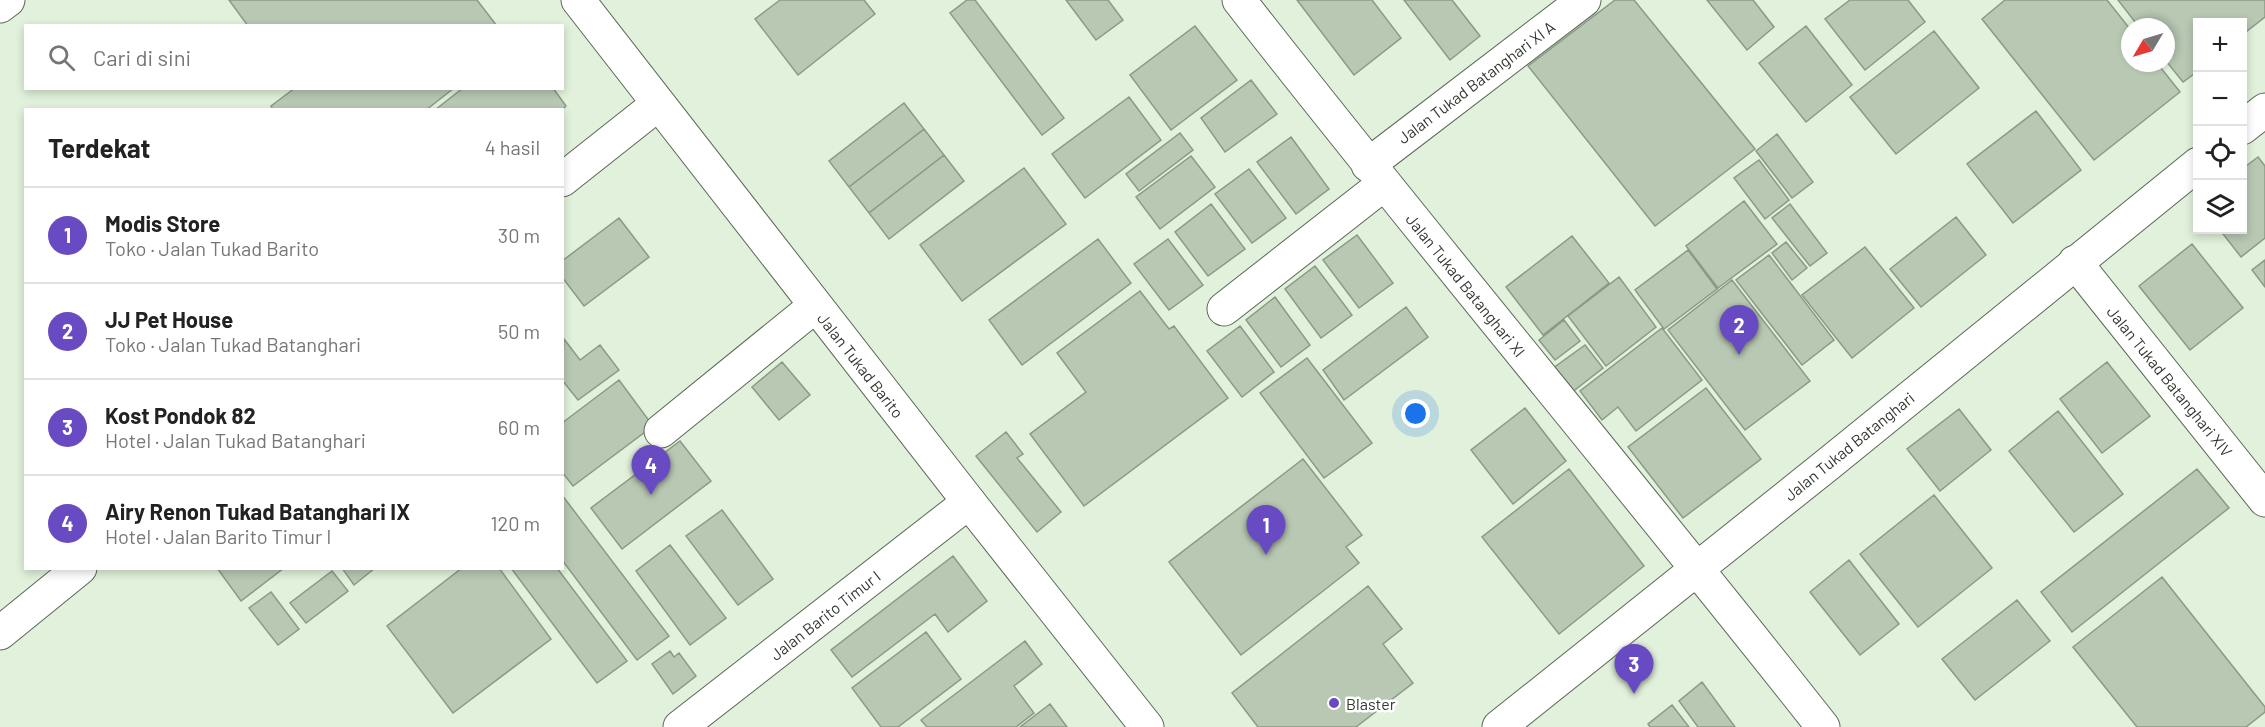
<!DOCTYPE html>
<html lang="id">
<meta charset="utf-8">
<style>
:root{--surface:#fff;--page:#f2f2f2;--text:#222;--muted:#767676;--line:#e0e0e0;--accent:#684ac3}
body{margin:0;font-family:Barlow,sans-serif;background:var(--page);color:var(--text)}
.controls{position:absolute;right:18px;top:18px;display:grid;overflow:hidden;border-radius:0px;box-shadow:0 3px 9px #0003}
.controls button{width:54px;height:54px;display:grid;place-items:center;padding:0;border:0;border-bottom:2px solid var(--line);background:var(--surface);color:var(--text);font:30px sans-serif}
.compass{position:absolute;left:2121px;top:18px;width:54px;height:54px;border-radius:50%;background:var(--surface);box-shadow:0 3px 9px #0003;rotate:232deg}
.you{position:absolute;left:1416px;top:414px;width:21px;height:21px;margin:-15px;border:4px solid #fff;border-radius:50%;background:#1a73e8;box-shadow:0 0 0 9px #1a73e833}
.badge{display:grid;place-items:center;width:39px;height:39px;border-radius:50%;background:var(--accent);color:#fff;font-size:20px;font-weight:700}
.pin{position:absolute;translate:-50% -50px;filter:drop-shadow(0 2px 3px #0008)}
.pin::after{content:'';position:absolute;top:32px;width:21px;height:18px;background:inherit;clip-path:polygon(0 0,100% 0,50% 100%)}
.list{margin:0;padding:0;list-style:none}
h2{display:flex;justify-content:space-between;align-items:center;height:78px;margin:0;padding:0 24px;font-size:26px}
h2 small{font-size:20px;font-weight:400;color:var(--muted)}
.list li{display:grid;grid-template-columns:39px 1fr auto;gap:18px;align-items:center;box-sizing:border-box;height:96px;padding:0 24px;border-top:2px solid var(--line)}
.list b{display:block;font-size:22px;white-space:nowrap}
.list p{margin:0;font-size:20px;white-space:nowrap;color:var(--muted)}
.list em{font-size:20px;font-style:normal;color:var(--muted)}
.icon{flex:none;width:33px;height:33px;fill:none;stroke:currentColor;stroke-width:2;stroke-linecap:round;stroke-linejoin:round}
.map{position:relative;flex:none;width:2265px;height:727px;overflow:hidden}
.search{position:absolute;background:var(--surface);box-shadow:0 3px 9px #0003;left:24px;top:24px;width:540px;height:66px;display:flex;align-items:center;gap:15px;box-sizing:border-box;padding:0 21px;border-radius:0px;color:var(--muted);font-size:22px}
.panel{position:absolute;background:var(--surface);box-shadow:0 3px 9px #0003;left:24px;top:108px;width:540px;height:462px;border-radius:0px}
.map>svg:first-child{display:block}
.building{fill:#b8c8b3;stroke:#8b9a86;stroke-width:1.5}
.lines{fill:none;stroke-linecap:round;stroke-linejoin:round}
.street-casing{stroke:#5a6855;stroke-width:35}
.secondary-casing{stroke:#5a6855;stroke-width:35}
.street{stroke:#fff;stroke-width:33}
.secondary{stroke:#fff;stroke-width:33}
.poi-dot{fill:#684ac3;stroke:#fff;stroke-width:2}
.labels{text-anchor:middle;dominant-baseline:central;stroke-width:5;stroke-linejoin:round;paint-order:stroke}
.street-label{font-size:16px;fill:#323830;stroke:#fff}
.poi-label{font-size:16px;fill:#323830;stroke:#fff;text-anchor:start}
</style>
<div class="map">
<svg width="2265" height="727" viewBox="0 0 2265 727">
<rect width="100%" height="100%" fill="#e1f1db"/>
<path class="building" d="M 229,0 L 477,0 L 497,26 L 248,26 Z
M 780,0 L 864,0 L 875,14 L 798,75 L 755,19 Z
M 967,0 L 975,0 L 1064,118 L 1042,135 L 950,13 Z
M 1066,0 L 1108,0 L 1123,20 L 1096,40 Z
M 1297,0 L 1372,0 L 1401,38 L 1354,75 Z
M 1404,0 L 1452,0 L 1480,36 L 1450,60 Z
M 1615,0 L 1634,0 L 1755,149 L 1655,226 L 1528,66 Z
M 1707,0 L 1753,0 L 1774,27 L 1747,50 Z
M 1850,0 L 1908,0 L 1925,22 L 1865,70 L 1825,19 Z
M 2005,0 L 2107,0 L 2130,29 L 2130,63 L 2157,63 L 2180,92 L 2094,160 L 1982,19 Z
M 2118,0 L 2265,0 L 2265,17 L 2242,35 L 2242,22 L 2198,22 L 2198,71 L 2183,82 L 2166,61 L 2166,27 L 2139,27 Z
M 1195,26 L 1237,80 L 1171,130 L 1130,75 Z
M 1806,26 L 1852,85 L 1806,122 L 1759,63 Z
M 1934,31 L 1979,88 L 1896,154 L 1850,97 Z
M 1251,80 L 1277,114 L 1225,152 L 1201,118 Z
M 295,88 L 454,88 L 426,110 L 273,110 L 271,106 Z
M 463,88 L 553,88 L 566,106 L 562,110 L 435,110 Z
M 1129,97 L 1161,140 L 1085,198 L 1052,154 Z
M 904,103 L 924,129 L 849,187 L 829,161 Z
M 2036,111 L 2081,170 L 2013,223 L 1967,164 Z
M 924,129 L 944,155 L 869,213 L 849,187 Z
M 1180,133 L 1193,150 L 1139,191 L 1126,174 Z
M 1777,134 L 1813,182 L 1792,198 L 1756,151 Z
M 1291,137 L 1329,189 L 1296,214 L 1257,162 Z
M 944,155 L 964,181 L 889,239 L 869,213 Z
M 1191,156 L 1215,187 L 1160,229 L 1136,197 Z
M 2258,157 L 2265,166 L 2265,238 L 2241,257 L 2220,230 L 2242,230 L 2242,169 Z
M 1759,160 L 1789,200 L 1765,219 L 1734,178 Z
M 1024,168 L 1066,224 L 962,301 L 920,245 Z
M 1249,169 L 1286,218 L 1252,243 L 1215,194 Z
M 1744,201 L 1777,244 L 1718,288 L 1686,246 Z
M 1211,204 L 1245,249 L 1208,276 L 1175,232 Z
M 1790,204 L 1827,253 L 1810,266 L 1772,218 Z
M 1956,217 L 1986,255 L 1921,307 L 1890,269 Z
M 619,218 L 649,257 L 584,306 L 562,277 L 562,261 Z
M 1357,235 L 1393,283 L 1359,308 L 1323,260 Z
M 1572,236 L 1609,283 L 1543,335 L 1506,287 Z
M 1098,239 L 1131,283 L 1022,365 L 989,320 Z
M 1168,239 L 1203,285 L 1169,310 L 1134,264 Z
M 1786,242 L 1807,268 L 1792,280 L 1772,253 Z
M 2192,244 L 2243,308 L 2190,350 L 2139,286 Z
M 1865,247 L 1914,308 L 1852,358 L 1802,295 Z
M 1688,250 L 1717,289 L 1664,329 L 1635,290 Z
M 1769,255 L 1834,340 L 1802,365 L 1736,280 Z
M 2265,260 L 2265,287 L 2252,270 Z
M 1315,266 L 1352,315 L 1321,338 L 1285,289 Z
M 1619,277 L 1656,327 L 1606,366 L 1568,316 Z
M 1732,280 L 1810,381 L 1745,430 L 1668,330 Z
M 1140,291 L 1169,329 L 1174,326 L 1228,398 L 1084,506 L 1030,434 L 1086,392 L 1057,353 Z
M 1275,297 L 1310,345 L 1281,367 L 1246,320 Z
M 1406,307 L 1428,337 L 1344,400 L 1323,370 Z
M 1564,320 L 1580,341 L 1555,360 L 1539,340 Z
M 1240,326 L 1274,372 L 1242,397 L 1207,351 Z
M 1662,328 L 1702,380 L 1636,431 L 1618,407 L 1602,420 L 1580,391 Z
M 564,339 L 580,360 L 600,345 L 619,370 L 578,400 L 562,380 Z
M 1585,345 L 1603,368 L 1571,393 L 1552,369 Z
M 1307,358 L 1372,443 L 1324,478 L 1260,393 Z
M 782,362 L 810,395 L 779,420 L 752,387 Z
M 2107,362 L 2150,416 L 2102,453 L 2060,399 Z
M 619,380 L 653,426 L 573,486 L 562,472 L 562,423 Z
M 1706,388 L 1761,459 L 1683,518 L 1628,447 Z
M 1525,408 L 1566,461 L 1513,504 L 1471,450 Z
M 1959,409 L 1991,450 L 1940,491 L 1907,449 Z
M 2058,411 L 2123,494 L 2074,532 L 2009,451 Z
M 1006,432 L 1023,454 L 1017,458 L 1061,512 L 1037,532 L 976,456 Z
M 680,441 L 711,481 L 622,549 L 591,508 Z
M 1303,459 L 1362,535 L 1346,547 L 1359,563 L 1241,655 L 1169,562 Z
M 1569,469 L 1644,566 L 1559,634 L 1482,537 Z
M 2197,469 L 2229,508 L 2072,632 L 2041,592 Z
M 562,495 L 669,636 L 637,660 L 562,560 Z
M 1934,495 L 1992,568 L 1918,627 L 1860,554 Z
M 722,510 L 773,579 L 738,605 L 686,536 Z
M 670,545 L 726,618 L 690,645 L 636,571 Z
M 953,556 L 987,601 L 948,632 L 935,614 L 852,677 L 831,650 Z
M 1849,560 L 1899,624 L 1860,655 L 1810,592 Z
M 217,568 L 284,568 L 241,601 Z
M 342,568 L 375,568 L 354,585 Z
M 462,568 L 499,568 L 551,639 L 453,713 L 387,626 Z
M 511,568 L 557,568 L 627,661 L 597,683 Z
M 332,571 L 348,591 L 306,623 L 290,603 Z
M 2162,577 L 2265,707 L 2265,712 L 2246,727 L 2137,727 L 2073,647 Z
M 1368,586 L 1402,629 L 1383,644 L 1413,683 L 1356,727 L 1258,727 L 1232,693 Z
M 271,592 L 299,629 L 278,645 L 249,608 Z
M 2017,600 L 2050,641 L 1975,700 L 1942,659 Z
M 926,632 L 961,679 L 898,727 L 881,727 L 852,688 Z
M 1025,641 L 1042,664 L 1014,686 L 1034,713 L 1016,727 L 927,727 L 921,720 Z
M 670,651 L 674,657 L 679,653 L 696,676 L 673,694 L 652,664 Z
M 1702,682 L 1735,727 L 1698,727 L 1679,701 Z
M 1050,704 L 1067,727 L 1020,727 Z
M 1672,705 L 1689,727 L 1650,727 L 1648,724 Z"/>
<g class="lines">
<g class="street-casing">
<path id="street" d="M 1239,0 C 1430,245 1631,483 1823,727
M 0,6 L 8,0
M 2242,128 L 2265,110
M 1368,165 L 1584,0
M 562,180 L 658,104
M 2075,262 L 2265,500
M 1224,309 L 1384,184
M 661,431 L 815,306
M 0,633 L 80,568
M 680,727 L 969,502
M 1499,727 L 1827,465 L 2198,164"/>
</g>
<g class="secondary-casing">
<path id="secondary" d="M 578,0 L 969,502 L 1147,727"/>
</g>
<use href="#street" class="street"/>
<use href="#secondary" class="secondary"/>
</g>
<circle class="poi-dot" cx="1334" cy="703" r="6"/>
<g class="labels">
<g class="street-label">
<text transform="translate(1476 82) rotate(-37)">Jalan Tukad Batanghari XI A</text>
<text transform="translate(1466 285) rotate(51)">Jalan Tukad Batanghari XI</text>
<text transform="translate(861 365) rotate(52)">Jalan Tukad Barito</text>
<text transform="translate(2170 381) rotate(51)">Jalan Tukad Batanghari XIV</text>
<text transform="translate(1849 446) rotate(-39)">Jalan Tukad Batanghari</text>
<text transform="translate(825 615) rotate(-38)">Jalan Barito Timur I</text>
</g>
<g class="poi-label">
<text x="1346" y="703">Blaster</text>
</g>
</g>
</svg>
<div class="controls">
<button>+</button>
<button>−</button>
<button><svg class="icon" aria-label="locate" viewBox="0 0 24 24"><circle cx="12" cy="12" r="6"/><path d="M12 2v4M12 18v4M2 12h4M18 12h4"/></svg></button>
<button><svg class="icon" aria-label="layers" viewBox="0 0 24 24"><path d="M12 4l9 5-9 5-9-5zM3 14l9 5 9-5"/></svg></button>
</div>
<svg class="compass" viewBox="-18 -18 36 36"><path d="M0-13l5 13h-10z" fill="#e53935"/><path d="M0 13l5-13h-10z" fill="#767676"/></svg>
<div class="you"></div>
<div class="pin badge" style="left:1266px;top:555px">1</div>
<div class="pin badge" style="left:1739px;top:355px">2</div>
<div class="pin badge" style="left:1634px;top:694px">3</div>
<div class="pin badge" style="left:651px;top:495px">4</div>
<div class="search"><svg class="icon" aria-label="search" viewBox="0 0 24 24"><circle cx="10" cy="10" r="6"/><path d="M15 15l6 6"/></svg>Cari di sini</div>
<section class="panel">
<h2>Terdekat<small>4 hasil</small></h2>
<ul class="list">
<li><span class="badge">1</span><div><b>Modis Store</b><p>Toko · Jalan Tukad Barito</p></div><em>30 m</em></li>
<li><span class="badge">2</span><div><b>JJ Pet House</b><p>Toko · Jalan Tukad Batanghari</p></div><em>50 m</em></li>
<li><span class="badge">3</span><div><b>Kost Pondok 82</b><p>Hotel · Jalan Tukad Batanghari</p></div><em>60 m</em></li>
<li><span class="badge">4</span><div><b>Airy Renon Tukad Batanghari IX</b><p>Hotel · Jalan Barito Timur I</p></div><em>120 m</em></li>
</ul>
</section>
</div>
